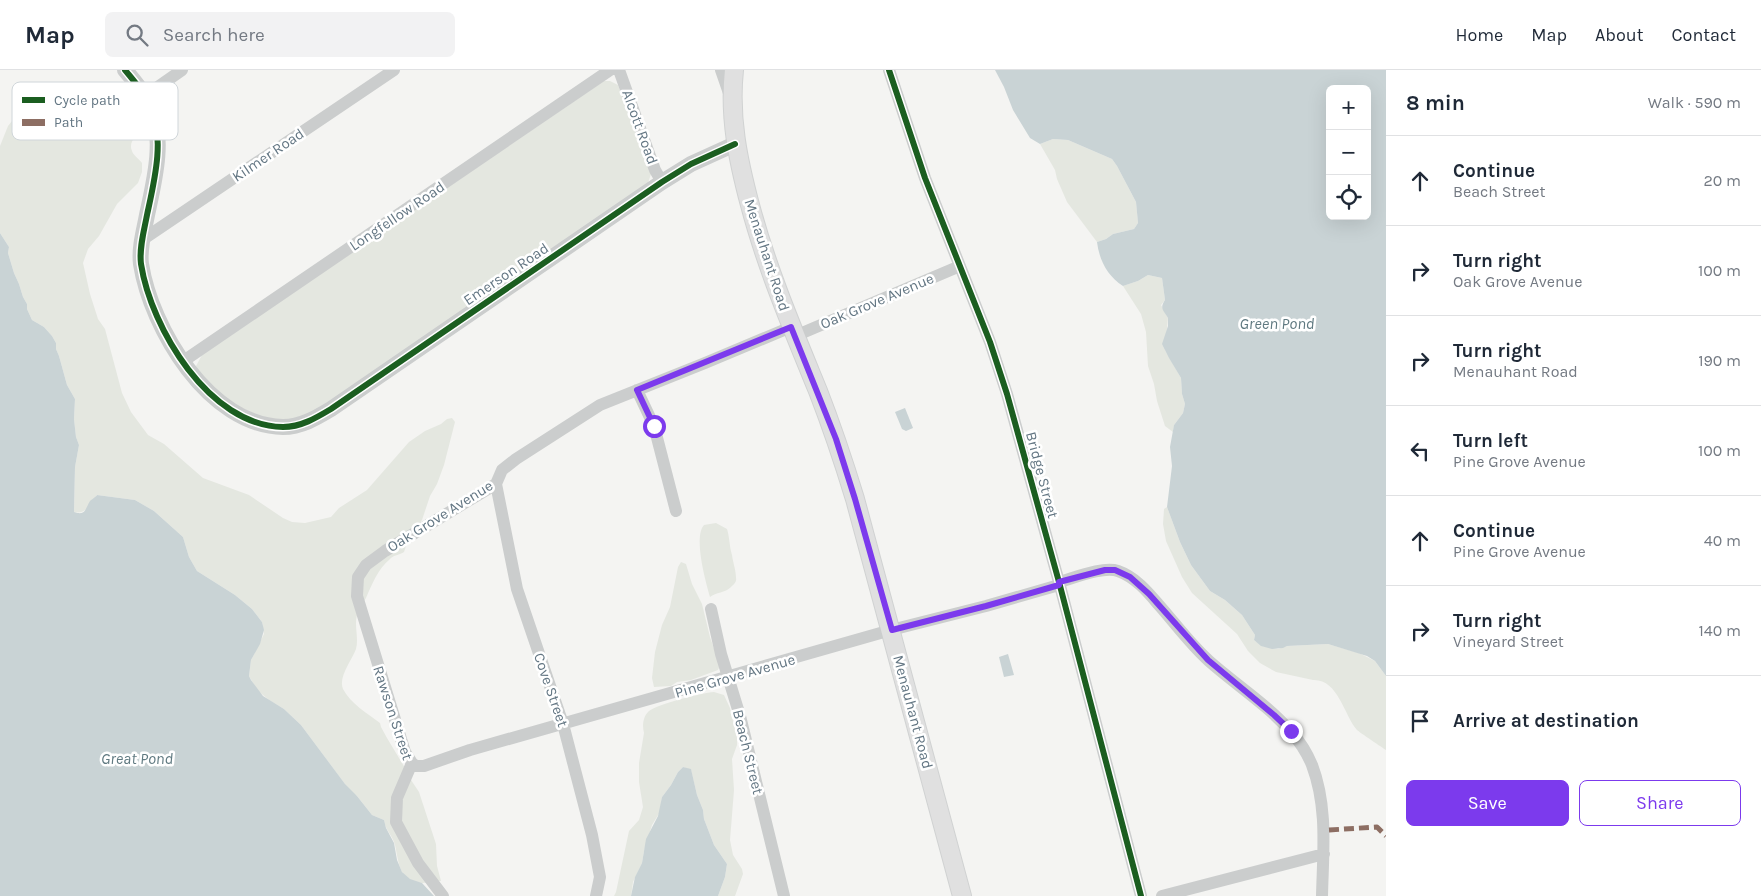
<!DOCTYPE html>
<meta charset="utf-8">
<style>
:root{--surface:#fff;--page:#f2f2f3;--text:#1f2937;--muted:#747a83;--line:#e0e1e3;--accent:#7c3aed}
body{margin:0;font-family:Karla,sans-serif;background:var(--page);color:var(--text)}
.controls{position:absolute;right:15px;top:15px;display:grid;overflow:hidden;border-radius:8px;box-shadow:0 5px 20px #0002}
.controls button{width:45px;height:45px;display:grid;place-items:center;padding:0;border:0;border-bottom:1px solid var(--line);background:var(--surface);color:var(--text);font:25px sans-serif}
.stop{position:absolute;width:15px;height:15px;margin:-11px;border:4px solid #7c3aed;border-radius:50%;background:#fff}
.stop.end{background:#7c3aed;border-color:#fff;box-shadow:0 1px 5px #0008}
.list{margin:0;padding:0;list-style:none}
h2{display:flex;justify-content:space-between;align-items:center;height:65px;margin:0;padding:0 20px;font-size:21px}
h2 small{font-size:16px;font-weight:400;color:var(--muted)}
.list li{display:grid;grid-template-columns:32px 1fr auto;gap:15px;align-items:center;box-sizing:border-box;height:90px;padding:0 20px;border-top:1px solid var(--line)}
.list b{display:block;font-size:19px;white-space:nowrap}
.list p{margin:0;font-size:16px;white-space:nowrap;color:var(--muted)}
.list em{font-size:16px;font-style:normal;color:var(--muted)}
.actions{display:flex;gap:10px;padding:15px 20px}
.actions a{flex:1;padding:11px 0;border:1px solid var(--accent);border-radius:8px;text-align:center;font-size:18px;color:var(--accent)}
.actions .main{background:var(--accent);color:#fff}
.icon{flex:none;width:28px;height:28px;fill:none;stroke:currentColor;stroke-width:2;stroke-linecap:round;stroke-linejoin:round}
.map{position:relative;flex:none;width:1386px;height:826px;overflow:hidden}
header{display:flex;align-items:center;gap:30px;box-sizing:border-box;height:70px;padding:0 25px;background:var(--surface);border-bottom:1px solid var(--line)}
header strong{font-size:24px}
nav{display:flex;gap:28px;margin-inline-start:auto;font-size:18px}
.search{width:350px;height:45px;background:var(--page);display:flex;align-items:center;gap:12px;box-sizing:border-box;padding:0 18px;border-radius:8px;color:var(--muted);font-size:19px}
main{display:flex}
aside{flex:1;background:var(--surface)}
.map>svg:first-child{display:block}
.green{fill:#e4e7e0}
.water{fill:#c9d3d5;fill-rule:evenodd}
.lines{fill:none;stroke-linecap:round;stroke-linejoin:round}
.secondary-casing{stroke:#d0d2d2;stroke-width:20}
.minor{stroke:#cbcdcd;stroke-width:12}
.tertiary{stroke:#cbcdcd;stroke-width:16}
.secondary{stroke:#e0e0e0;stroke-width:18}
.quiet{stroke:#8d6e63;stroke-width:5;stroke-dasharray:10 5;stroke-linecap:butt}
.cycleway-casing{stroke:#fff;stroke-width:9}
.cycleway{stroke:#1b5e20;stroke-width:6}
.route{stroke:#7c3aed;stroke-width:6}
.labels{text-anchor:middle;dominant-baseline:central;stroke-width:5;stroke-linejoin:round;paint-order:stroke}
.street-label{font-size:15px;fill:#637683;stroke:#fff}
.water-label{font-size:16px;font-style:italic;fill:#5f7980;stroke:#fff}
.key{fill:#fff;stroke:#d0d6da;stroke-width:1}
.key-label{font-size:14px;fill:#637683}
</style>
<header>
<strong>Map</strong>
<div class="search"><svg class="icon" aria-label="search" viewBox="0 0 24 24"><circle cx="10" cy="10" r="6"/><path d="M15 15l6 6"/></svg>Search here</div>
<nav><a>Home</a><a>Map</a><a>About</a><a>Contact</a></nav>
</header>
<main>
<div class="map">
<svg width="1386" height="826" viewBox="0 0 1386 826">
<rect width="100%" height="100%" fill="#f4f4f2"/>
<path class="green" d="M 604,11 L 610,11 L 618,15 L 651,104 L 648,113 L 328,335 L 302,348 L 275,352 L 230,333 L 197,300 L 196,296 L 202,285 Z
M 122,28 L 127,29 C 131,37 141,50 139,59 C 137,66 128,72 132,81 C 133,85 139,89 142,93 L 142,102 L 138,113 L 117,134 L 99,166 L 88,179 L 83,193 L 90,224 L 98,249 L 105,259 L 122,323 L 131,342 L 148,365 L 164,374 L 203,408 L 249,425 L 283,448 L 292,452 L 305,453 L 331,447 L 339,438 L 367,420 L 409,372 L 425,361 L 441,354 L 447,349 L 452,348 L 455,352 L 444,395 L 437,414 L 430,426 L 422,450 L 407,473 L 404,482 C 400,485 393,485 390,489 C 378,499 372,514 366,528 C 363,533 358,539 357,545 C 354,556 359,568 356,579 C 352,590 338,607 343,619 C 350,633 368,644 380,653 L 381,657 L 387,668 L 408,703 L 411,710 L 419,722 L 436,774 L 437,796 L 441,811 C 435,811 428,813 422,813 C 398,811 399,792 395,775 C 393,766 385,760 384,750 L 372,745 L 357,726 L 350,721 L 301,655 L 284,639 L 269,630 L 257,620 L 249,606 L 251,590 L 264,564 L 262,552 L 252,539 L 235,525 L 197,501 L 189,487 L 183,467 L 154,441 L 135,430 L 97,425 C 91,434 86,445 74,442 L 75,397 L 79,375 L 76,367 L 74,349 L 75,329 L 67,315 L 59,286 L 56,279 L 56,273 L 52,266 L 44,257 L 32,250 L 27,239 L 27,234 L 23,227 L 19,214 L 14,203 L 8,183 L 9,177 L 0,163 L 0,76 L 8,56 L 16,46 L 41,33 L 55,32 L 68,48 L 82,53 L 110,32 Z
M 1053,69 L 1068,70 L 1112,89 L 1117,96 L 1136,132 L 1138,153 L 1134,159 L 1113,164 L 1106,169 L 1097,172 L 1067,132 L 1057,109 L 1055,100 L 1040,74 Z
M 1148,205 L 1162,208 L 1165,230 L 1161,235 L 1168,248 L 1165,280 L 1181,308 L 1182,324 L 1185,334 L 1183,343 L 1174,355 L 1173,362 L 1165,356 L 1157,331 L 1154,314 L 1148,296 L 1146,262 L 1141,244 L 1123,216 L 1138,211 Z
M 1167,437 L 1180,472 L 1191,495 L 1210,521 L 1225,530 L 1242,545 L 1255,565 L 1254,570 L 1262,576 L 1278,579 L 1287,576 L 1328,574 L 1359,583 L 1375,591 L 1386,606 L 1386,680 C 1383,678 1359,662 1357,660 C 1344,645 1338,609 1313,610 L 1276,602 L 1260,593 L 1248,581 L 1237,564 L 1192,523 L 1182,507 L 1166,471 L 1163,454 L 1164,439 Z
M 716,453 L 727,459 C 730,469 729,475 732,485 C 733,493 736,500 736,508 C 737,512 733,515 731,517 C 725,523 716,522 710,527 C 706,513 693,467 704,455 Z
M 681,492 L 686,494 L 692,514 L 702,534 L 710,567 L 720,596 L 718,600 L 691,610 L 677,612 L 671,616 L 654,617 L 652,608 L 655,582 L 662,555 L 670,537 L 678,497 Z
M 714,622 L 724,625 L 730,638 L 737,668 L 737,675 L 732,689 L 734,720 L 730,770 L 733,785 L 742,799 L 743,804 L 735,826 L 718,826 L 725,807 L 727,794 L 714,775 L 704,749 L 703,740 L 697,725 L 691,700 L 683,697 L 678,702 L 671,715 L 662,727 L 660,742 L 652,755 L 644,781 L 642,793 L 633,812 L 631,826 L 614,826 L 616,822 L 629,761 L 639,750 L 643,737 L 639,712 L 639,693 L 644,663 C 642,656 643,646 649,641 C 658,634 701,623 714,622 Z"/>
<path class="water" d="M 995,0 L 1386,0 L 1386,606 L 1375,591 L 1367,586 L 1328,574 L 1287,576 L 1283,578 L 1272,579 L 1261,576 L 1254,570 L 1255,565 L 1242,545 L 1225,530 L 1210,521 L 1191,495 L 1180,472 L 1167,437 L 1172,396 L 1170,377 L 1174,355 L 1183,343 L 1185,334 L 1182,324 L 1181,308 L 1169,288 L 1162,274 L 1168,256 L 1168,248 C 1164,240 1159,239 1165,230 L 1162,208 L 1148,205 L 1138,211 L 1123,216 C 1107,206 1099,189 1097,172 L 1106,169 L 1113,164 L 1134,159 L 1138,153 L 1136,132 L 1117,96 L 1112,89 L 1068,70 L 1053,69 L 1040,74 L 1030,68 L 1013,40 L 1004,17 ZM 1330,19 L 1367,19 L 1367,146 L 1330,146 Z
M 0,163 L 9,177 L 8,183 L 14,203 L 19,214 L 23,227 L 27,234 L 27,239 L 32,250 L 44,257 L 52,266 L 56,273 L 56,279 L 59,286 L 67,315 L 75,329 L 74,349 L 76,367 L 79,375 L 75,397 L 74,442 C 86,446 85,439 90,431 C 91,430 97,426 97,425 L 135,430 L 154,441 L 183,467 L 189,487 L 197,501 L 235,525 L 252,539 L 262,552 L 264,560 L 260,574 L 251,590 L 249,606 L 251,610 L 263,626 L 284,639 L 301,655 L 345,714 L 357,726 L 372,745 L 384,750 L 386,758 L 394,773 L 397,790 L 402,802 L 410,809 L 422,813 L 434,826 L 0,826 Z
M 905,338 L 913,358 L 906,361 L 902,359 L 895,342 Z
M 1008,584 L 1014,605 L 1004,607 L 999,587 Z
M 683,697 L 691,699 L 697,725 L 703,740 L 704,749 L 714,775 L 727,794 L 725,807 L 718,826 L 631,826 L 635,807 L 642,793 L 646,769 L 658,746 L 662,727 L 671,715 L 678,702 Z"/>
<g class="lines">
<g class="secondary-casing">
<path id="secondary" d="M 734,0 C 729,47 738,90 750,135 C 767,199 793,260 818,321 C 832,357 844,393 855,429 L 962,826"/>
</g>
<path class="minor" d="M 619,0 L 655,100 L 662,112
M 721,0 L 730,26
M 889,0 L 925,108 L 990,272 L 1007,324 L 1059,512 L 1141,826
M 145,26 L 182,0
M 142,170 L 394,0
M 795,266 L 960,196
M 182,292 L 610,0
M 637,320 L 654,356 L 676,441
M 496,414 L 517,519 L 563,654 L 592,765 L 600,807 L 596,826
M 1059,512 C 1074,508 1103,496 1118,501 C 1135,507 1147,521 1158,534 C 1175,553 1190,574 1209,591 C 1236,615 1268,635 1292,663 C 1300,672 1307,683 1312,695 C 1328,737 1323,782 1322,826
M 711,539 L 721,584 L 740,646 L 784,826
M 412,693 L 416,696 L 424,696 L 470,680 L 891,560 L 986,536 L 1059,515
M 443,826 L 418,793 L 396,752 L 397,728 L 412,693 L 405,682 L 357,526 L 358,507 L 366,495 L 385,481 L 496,414 L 502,400 L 516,389 L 600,335 L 705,293 L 791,257
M 1162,826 L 1324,784"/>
<path class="tertiary" d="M 125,0 C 134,11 145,23 151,37 C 165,70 154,112 147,145 C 144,161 139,178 141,194 C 151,258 209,356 283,357 C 301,357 316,348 331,339 L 662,112 L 691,94 L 735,74"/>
<use href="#secondary" class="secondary"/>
<path class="quiet" d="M 1329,760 L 1377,757 L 1386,766"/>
<g class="cycleway-casing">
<path id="cycleway" d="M 125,0 C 134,11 145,23 151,37 C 165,70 154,112 147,145 C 144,161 139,178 141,194 C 151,258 209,356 283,357 C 301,357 316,348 331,339 L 662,112 L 691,94 L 735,74
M 889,0 L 925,108 L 990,272 L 1007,324 L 1059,512 L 1141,826"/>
</g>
<use href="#cycleway" class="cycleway"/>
</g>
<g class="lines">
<path class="route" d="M 654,356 L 637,320 L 791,257 L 836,369 L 855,429 L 892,560 L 986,536 L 1059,515 L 1059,512 L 1105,500 L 1115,500 L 1130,507 L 1149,524 L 1208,590 L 1274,645 L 1291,661"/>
</g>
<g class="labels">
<g class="street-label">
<text transform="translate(640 57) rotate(70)">Alcott Road</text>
<text transform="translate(268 85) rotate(-34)">Kilmer Road</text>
<text transform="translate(397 146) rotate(-34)">Longfellow Road</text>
<text transform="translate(767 185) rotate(72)">Menauhant Road</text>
<text transform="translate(506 204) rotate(-34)">Emerson Road</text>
<text transform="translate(877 231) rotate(-23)">Oak Grove Avenue</text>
<text transform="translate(1042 405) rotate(75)">Bridge Street</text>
<text transform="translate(440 446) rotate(-32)">Oak Grove Avenue</text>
<text transform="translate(735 606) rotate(-16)">Pine Grove Avenue</text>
<text transform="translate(551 620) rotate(71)">Cove Street</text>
<text transform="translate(913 642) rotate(75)">Menauhant Road</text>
<text transform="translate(393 643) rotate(72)">Rawson Street</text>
<text transform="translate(748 682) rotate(76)">Beach Street</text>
</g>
<g class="water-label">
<text x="1277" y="253">Green Pond</text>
<text x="137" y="688">Great Pond</text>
</g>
</g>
<rect x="12" y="12" width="166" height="58" rx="8" class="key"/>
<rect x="22" y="27" width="23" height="6" fill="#1b5e20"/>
<rect x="22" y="49" width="23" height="7" fill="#8d6e63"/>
<g class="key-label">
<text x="54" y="35">Cycle path</text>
<text x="54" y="57">Path</text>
</g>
</svg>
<div class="controls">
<button>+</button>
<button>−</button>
<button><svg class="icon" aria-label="locate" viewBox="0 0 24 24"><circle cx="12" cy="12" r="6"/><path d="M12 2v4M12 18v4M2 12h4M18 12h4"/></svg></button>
</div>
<div class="stop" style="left:654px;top:356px"></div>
<div class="stop end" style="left:1291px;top:661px"></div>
</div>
<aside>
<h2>8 min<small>Walk · 590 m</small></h2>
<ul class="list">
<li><svg class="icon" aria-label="ahead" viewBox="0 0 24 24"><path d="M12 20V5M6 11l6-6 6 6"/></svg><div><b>Continue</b><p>Beach Street</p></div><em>20 m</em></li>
<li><svg class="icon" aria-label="right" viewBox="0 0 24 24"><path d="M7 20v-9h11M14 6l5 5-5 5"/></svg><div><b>Turn right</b><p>Oak Grove Avenue</p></div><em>100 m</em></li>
<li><svg class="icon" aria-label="right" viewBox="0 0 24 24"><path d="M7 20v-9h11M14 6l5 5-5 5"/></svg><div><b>Turn right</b><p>Menauhant Road</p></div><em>190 m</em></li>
<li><svg class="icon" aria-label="left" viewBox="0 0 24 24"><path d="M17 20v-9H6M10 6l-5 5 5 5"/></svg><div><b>Turn left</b><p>Pine Grove Avenue</p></div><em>100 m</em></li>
<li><svg class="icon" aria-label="ahead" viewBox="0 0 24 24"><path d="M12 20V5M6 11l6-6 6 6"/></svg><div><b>Continue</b><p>Pine Grove Avenue</p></div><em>40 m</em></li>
<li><svg class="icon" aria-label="right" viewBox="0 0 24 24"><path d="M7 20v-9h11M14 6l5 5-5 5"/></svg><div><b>Turn right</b><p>Vineyard Street</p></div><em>140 m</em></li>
<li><svg class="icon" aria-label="arrive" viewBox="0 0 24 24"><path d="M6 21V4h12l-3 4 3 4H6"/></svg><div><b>Arrive at destination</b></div></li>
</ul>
<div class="actions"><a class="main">Save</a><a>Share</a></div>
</aside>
</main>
